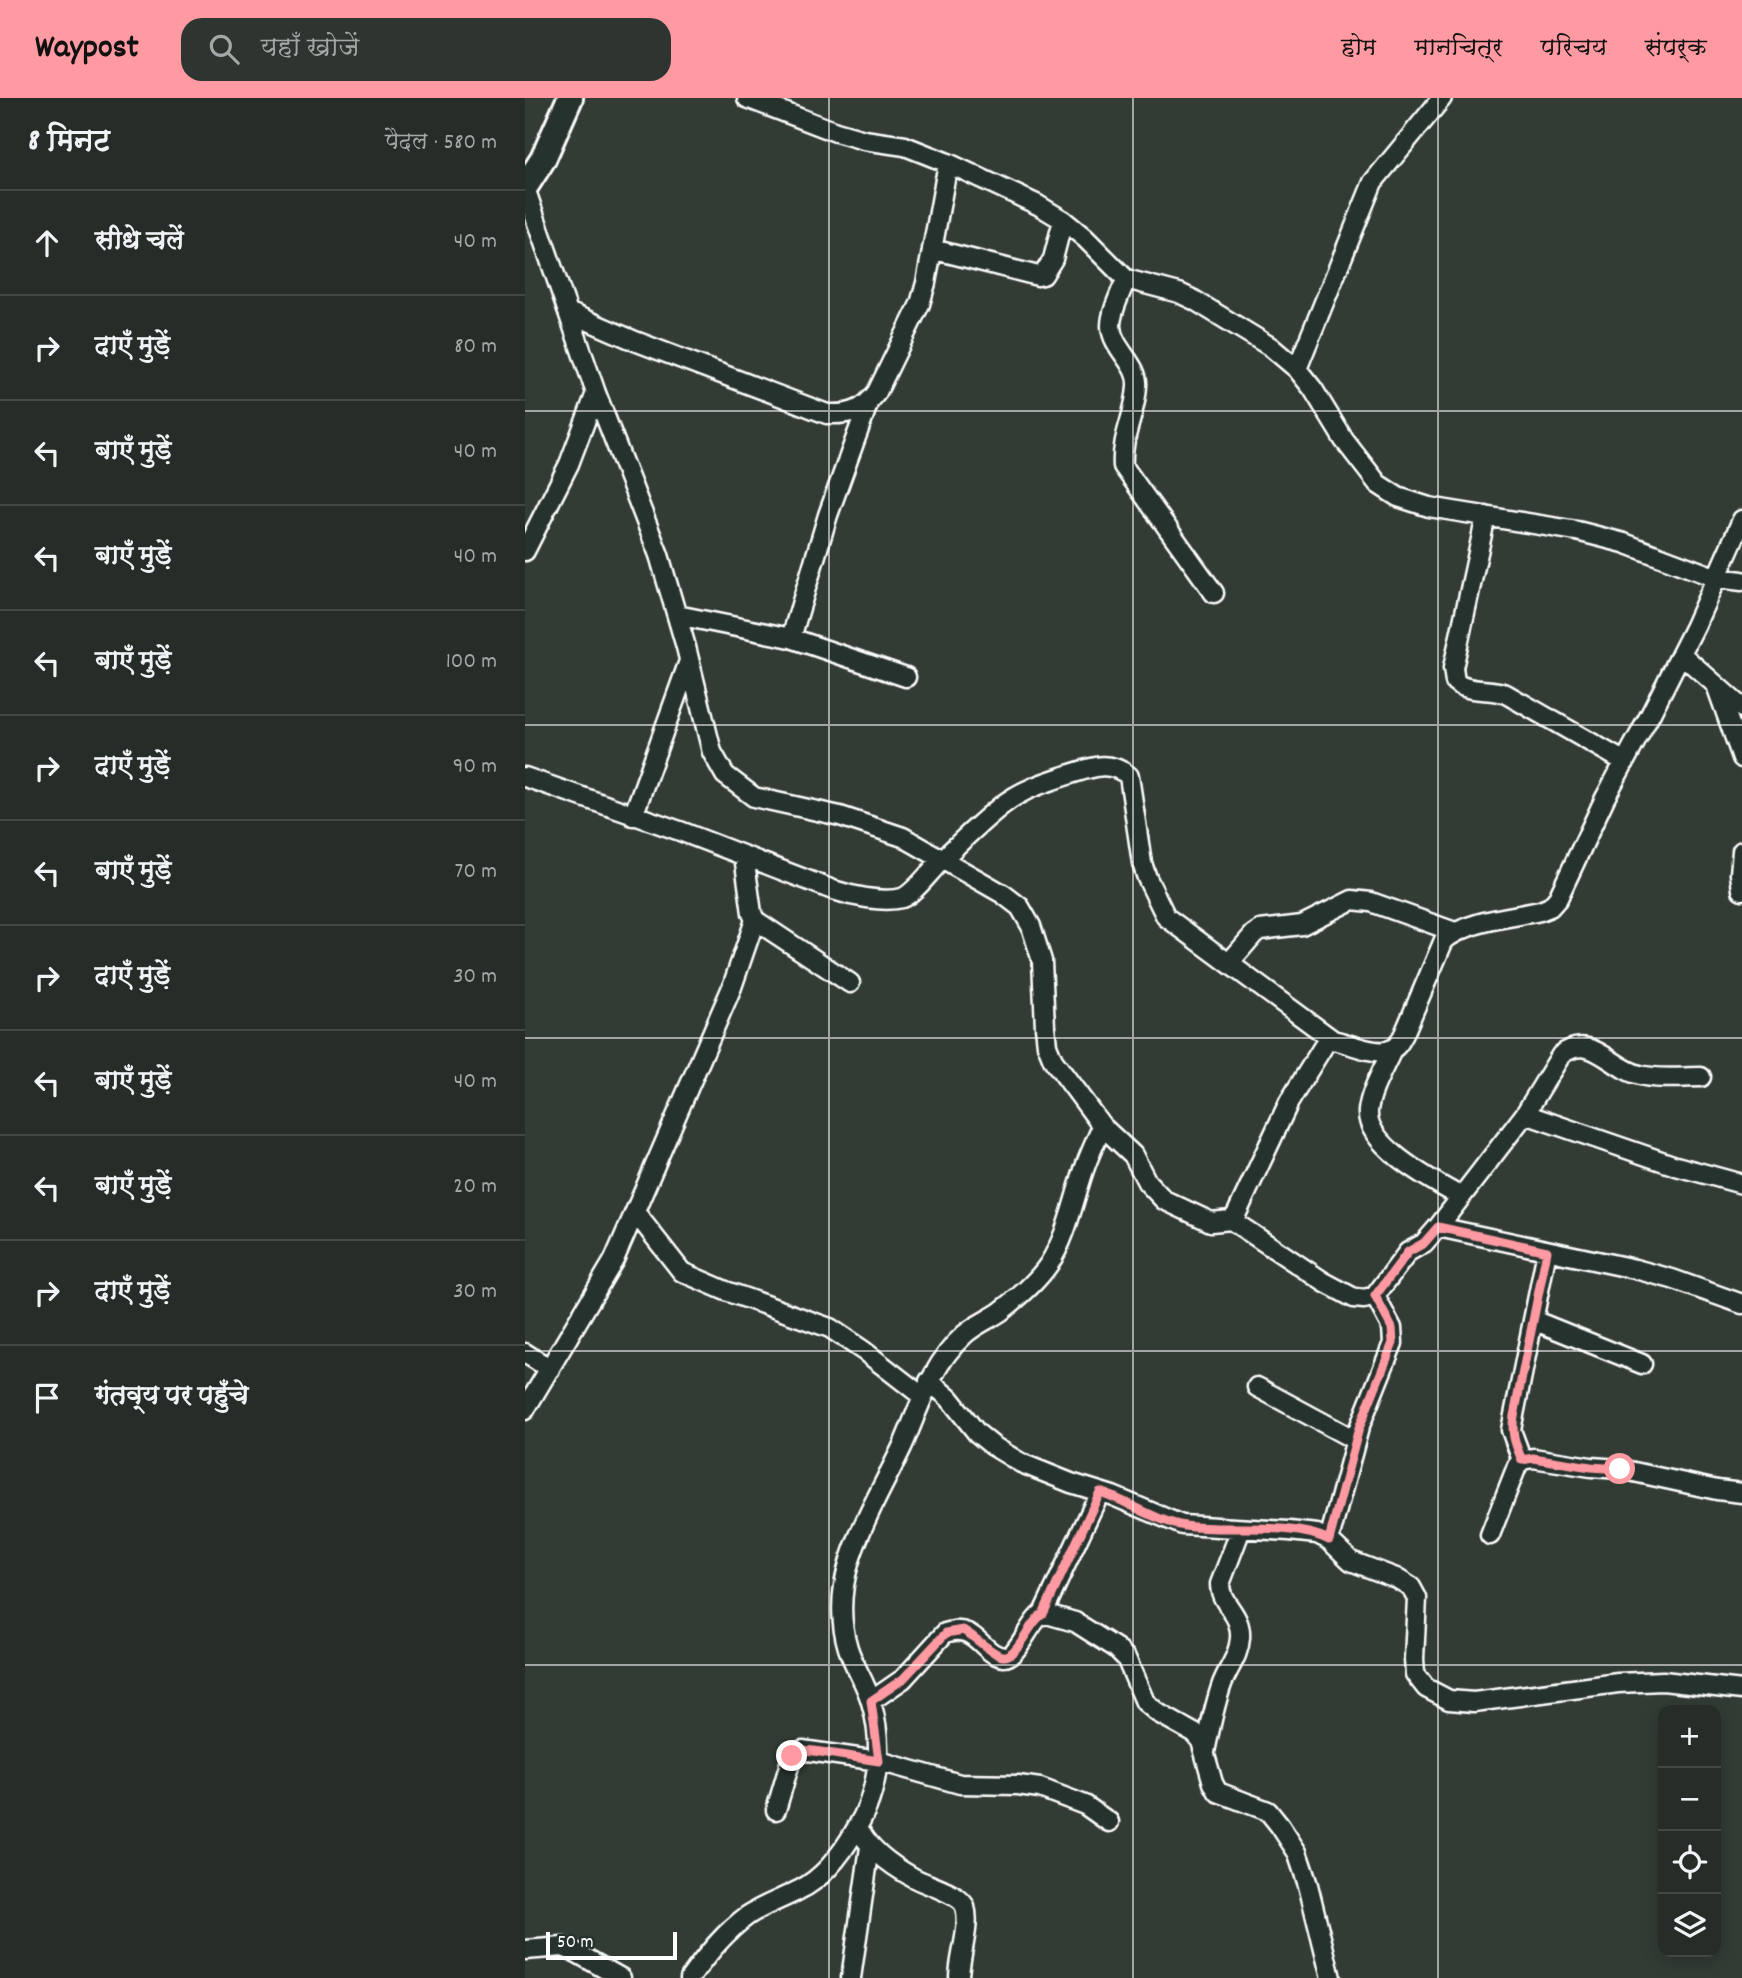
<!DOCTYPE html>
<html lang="hi">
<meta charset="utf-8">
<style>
:root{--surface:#262c28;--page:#2e3430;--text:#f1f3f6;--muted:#a4a7a8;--line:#424845;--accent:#ff9aa2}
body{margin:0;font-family:Dekko,"Playpen Sans Deva",sans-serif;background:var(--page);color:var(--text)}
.controls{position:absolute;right:21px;bottom:21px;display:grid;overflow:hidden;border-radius:14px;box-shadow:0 4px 18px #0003}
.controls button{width:63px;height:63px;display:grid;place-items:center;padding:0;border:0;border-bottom:2px solid var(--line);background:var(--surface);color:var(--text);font:35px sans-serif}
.scale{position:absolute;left:21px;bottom:18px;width:131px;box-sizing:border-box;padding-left:7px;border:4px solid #fff;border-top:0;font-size:19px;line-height:24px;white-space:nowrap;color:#fff;-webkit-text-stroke:5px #26332d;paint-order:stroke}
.stop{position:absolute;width:21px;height:21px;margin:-16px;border:5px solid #ff9aa2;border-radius:50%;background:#fff}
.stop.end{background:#ff9aa2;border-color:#fff;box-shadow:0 2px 7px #0008}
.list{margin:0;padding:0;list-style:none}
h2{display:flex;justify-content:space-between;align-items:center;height:91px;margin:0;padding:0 28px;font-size:30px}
h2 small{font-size:23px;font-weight:400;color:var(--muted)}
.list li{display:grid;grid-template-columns:46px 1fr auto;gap:21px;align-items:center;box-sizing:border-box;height:105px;padding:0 28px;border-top:2px solid var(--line)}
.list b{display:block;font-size:26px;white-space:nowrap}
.list em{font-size:23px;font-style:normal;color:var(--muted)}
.icon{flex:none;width:38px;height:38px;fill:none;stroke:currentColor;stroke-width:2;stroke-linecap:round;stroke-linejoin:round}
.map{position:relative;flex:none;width:1217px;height:1880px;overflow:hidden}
header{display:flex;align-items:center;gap:42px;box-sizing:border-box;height:98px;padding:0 35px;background:var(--accent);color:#111}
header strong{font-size:33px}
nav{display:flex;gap:38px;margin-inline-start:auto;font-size:24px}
.search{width:490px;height:63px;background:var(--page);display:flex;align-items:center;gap:18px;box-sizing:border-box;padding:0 24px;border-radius:21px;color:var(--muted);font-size:26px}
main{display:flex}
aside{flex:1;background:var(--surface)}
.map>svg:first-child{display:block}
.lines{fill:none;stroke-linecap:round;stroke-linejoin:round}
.street-casing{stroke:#fff;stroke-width:23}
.secondary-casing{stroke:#fff;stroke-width:30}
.street{stroke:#26332d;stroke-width:18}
.secondary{stroke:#26332d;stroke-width:24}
.route{stroke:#ff9aa2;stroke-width:9}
.grid{fill:none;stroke:#fff;stroke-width:2;stroke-opacity:0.55}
</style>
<header>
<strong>Waypost</strong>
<div class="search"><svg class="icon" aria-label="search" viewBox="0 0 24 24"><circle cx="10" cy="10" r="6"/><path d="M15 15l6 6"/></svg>यहाँ खोजें</div>
<nav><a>होम</a><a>मानचित्र</a><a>परिचय</a><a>संपर्क</a></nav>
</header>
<main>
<aside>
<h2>8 मिनट<small>पैदल · 580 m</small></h2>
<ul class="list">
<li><svg class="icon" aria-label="ahead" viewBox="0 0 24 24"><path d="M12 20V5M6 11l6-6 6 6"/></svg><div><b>सीधे चलें</b></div><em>40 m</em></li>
<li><svg class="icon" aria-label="right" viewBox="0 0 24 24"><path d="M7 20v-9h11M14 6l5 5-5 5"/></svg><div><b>दाएँ मुड़ें</b></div><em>80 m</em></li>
<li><svg class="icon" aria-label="left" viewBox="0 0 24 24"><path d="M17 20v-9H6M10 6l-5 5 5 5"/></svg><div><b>बाएँ मुड़ें</b></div><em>40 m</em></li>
<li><svg class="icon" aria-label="left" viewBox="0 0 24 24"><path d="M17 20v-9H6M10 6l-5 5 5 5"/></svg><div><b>बाएँ मुड़ें</b></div><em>40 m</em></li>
<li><svg class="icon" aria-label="left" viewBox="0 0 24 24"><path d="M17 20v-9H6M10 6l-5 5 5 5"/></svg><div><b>बाएँ मुड़ें</b></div><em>100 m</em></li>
<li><svg class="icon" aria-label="right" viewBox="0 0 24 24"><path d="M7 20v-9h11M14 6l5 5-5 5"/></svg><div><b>दाएँ मुड़ें</b></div><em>90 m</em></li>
<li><svg class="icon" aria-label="left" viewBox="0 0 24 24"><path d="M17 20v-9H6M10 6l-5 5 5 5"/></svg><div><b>बाएँ मुड़ें</b></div><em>70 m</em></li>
<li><svg class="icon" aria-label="right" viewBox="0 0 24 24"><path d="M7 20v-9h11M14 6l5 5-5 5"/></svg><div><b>दाएँ मुड़ें</b></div><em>30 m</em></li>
<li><svg class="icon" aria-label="left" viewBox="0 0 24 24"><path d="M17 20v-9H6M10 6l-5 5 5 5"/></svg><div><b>बाएँ मुड़ें</b></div><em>40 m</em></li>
<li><svg class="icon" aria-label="left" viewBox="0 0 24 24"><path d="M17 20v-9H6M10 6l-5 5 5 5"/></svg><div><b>बाएँ मुड़ें</b></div><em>20 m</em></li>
<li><svg class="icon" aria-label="right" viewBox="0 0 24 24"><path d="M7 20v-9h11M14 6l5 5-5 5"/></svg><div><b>दाएँ मुड़ें</b></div><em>30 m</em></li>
<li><svg class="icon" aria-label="arrive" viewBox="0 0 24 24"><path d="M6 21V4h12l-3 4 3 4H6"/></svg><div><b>गंतव्य पर पहुँचे</b></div></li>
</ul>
</aside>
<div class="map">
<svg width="1217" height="1880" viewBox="0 0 1217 1880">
<rect width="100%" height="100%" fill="#333b35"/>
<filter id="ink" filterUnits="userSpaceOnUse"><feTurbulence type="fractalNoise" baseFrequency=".0143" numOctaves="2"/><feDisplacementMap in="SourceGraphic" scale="14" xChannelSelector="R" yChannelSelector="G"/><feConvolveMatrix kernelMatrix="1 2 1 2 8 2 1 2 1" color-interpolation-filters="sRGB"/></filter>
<g filter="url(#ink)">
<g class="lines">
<g class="street-casing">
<path id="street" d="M 222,0 L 311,34 L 339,42 L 380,48 L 423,65 L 513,107 L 538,122 L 560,140 L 601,181 L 654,195 L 669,202 L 746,249 L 772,271 L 788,291 L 819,342 L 853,386 L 873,399 L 904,409 L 1052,433 L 1099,445 L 1192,480 L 1217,483
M 0,90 L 71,295 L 134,457 L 161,549 L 187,654 L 200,677 L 229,699 L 315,718 L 378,739 L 478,796 L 495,809 L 506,828 L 517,863 L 520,929 L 522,947 L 528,962 L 577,1028 L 608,1057 L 622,1084 L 639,1102 L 686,1124 L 706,1122 L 711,1117 L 764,1004 L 801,944 L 808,942 C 824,945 854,960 869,950 C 874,947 876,941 879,936 L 919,842 C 945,822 983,820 1015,813 L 1025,809 L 1033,800 L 1080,700 L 1125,617 L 1170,528 L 1217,422
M 407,151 L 513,178 L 518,177 L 528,161 L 538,122
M 601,181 C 596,195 586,213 586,228 C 587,251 614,266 612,288 C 611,316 596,338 598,368 L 689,495
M 43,214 L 110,243 L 302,316 C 325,317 338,313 352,294 L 395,206 L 401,185 L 423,65
M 772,271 L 848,84 L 917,0
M 961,418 L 928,570 L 930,584 C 943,595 965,590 981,596 L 1100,664
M 0,453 L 44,366 L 71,295
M 152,517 L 266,540 L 381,579
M 266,540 L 303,417 L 343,306
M 1156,556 L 1217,610
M 1192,590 L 1217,660
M 0,679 L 155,733 L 308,792 C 326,798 358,805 377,800 C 389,796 406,772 416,763 C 435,744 455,725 476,708 C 497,691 524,683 549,675 C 570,668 586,663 604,678 L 617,765 L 622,780 L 641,819 L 808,942
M 108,718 L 164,563
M 1217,753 L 1215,776 L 1217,792
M 219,758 L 227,815 L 230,822 L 325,885
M 704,865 L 729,836 L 735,832 L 777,827 L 827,802 L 846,804 L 930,834
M 867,952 C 859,970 845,993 843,1013 C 840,1048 910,1084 936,1099
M 1000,1016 L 1151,1068 L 1217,1086
M 110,1114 L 157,1174 L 201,1193 L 305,1230 L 339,1253 L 397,1298
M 706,1122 L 799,1184 L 829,1200 L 839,1201 L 850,1198 L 883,1154 L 899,1145 L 913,1129 L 1000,1016 L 1036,957 C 1066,933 1086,971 1115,977 C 1134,982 1156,979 1176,979
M 913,1129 L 1110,1171 L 1147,1181 L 1217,1206
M 1008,1222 L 1117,1266
M 0,1255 L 25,1271
M 404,1283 L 424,1300 L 452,1335 L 468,1348 L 496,1365 L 546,1385 L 588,1398 L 657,1427 L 764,1433 L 792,1436 L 804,1442 L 826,1463 L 871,1480 L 886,1489 L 892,1500 L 889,1561 L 890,1576 L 901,1590 L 924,1602 L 949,1604 L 1093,1585 L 1138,1583 L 1217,1592
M 732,1289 L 830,1342
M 0,1312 L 89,1162 L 207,889 L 230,822
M 997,1362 L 986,1332 L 1022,1153
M 965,1437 L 992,1368 L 997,1362 L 1008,1360 L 1066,1369 L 1095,1371 L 1192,1392 L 1217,1395
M 804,1442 L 834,1330 L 868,1245 L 867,1230 L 850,1198
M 518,1515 L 575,1394
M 346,1603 L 378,1581 L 420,1535 C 452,1524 456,1557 479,1559 C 492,1560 505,1523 518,1515 L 550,1524 L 591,1550 L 601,1560 L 620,1604 L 633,1615 L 669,1635 L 676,1643 L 688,1685 L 693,1694 L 743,1713 L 755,1728 L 772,1754 L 783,1787 L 806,1880
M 680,1654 C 685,1631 689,1608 697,1586 C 703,1570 714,1558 715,1540 C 717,1515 695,1507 695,1486 L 716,1431
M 251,1712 L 267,1658 L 277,1652 L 354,1663 L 435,1686 L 493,1687 L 515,1690 L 560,1707 L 584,1724
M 333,1729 C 344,1752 367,1768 389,1780 C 402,1787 436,1796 440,1809 C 446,1828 434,1859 434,1880
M 0,1852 L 38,1849 L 52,1855 L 96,1880
M 165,1880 C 182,1856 199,1835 222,1818 C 238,1807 257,1801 274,1792 C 299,1780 318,1754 331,1731 C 354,1693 359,1647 346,1604 C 341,1585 329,1569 323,1550 C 314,1521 316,1491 325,1462 C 338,1422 360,1385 378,1347 C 395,1308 406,1267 439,1237 C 450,1227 463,1222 475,1214 C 492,1201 511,1185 524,1166 C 542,1138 548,1104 559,1072 C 564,1057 571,1043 577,1028
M 326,1880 L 345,1749"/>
</g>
<g class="secondary-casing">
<path id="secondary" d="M 0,89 L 18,61 L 45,0"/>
</g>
<use href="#street" class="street"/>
<use href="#secondary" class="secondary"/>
</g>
</g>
<g class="lines" filter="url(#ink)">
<path class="route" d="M 267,1658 L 277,1652 L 289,1653 L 354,1663 L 346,1603 L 378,1581 L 421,1535 L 438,1532 C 450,1539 461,1551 474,1557 C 491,1566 503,1524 518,1516 L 575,1394 C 603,1403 630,1423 660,1428 C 702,1434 767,1423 804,1442 L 834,1330 L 868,1245 L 867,1230 L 850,1198 L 883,1154 L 899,1145 L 913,1129 L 1022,1153 L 989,1318 C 986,1335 990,1346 997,1362 L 1008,1360 L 1066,1369 L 1095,1371"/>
</g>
<path class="grid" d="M 304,0 L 304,1880M 608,0 L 608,1880M 913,0 L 913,1880M 0,313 L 1217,313M 0,627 L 1217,627M 0,940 L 1217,940M 0,1253 L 1217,1253M 0,1567 L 1217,1567"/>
</svg>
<div class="controls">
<button>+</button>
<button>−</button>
<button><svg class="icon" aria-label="locate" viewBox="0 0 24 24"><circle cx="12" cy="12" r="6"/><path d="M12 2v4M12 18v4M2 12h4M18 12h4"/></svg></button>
<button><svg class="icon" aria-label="layers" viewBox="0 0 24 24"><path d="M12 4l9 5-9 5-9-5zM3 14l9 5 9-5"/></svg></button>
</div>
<div class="scale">50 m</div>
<div class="stop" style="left:1095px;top:1371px"></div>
<div class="stop end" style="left:267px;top:1658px"></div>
</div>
</main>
